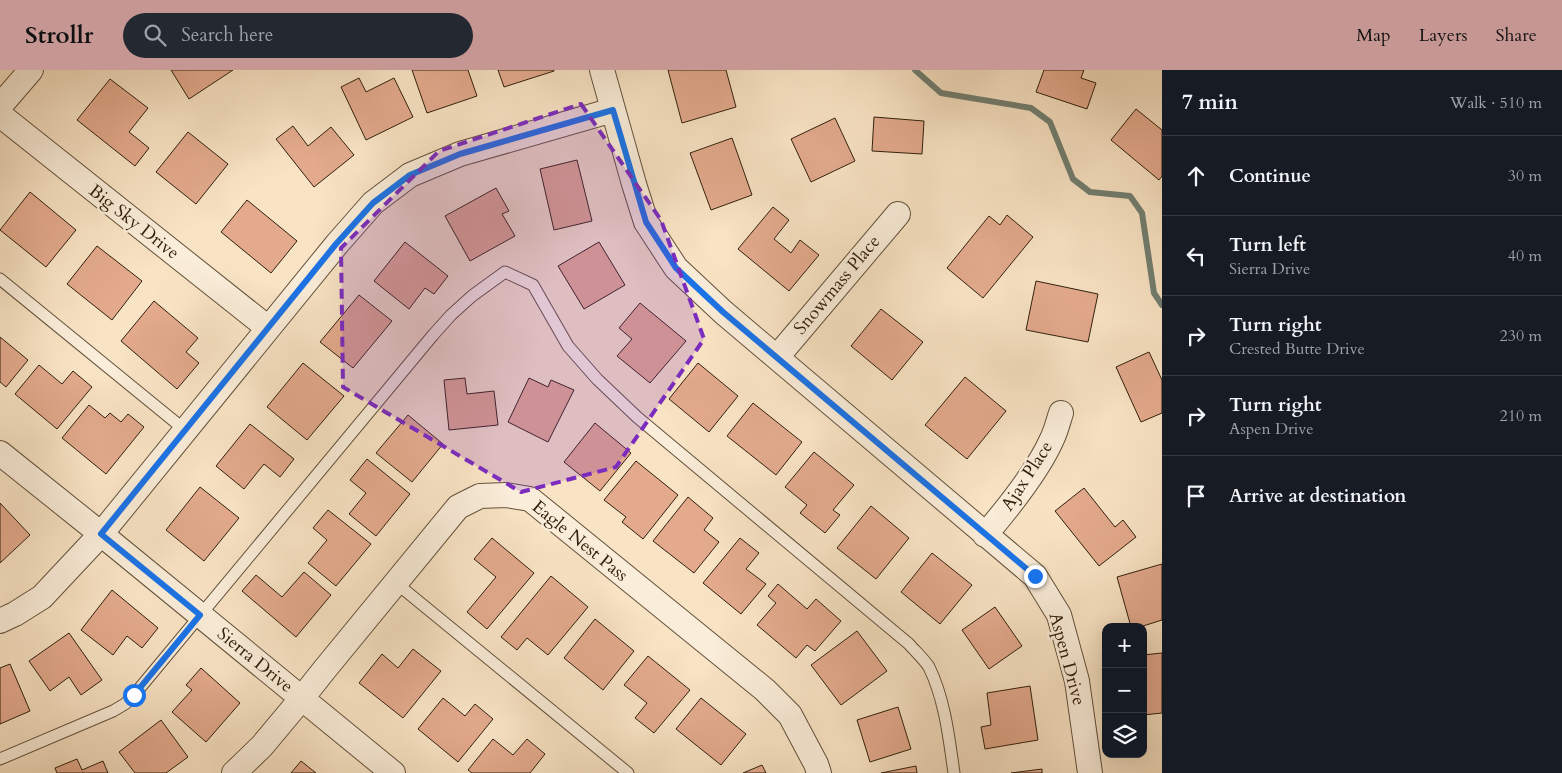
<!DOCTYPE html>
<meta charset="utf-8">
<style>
:root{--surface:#171b24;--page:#242831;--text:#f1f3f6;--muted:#9ea1a6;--line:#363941;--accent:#c59692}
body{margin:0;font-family:Cardo,serif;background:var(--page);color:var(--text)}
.controls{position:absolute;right:15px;bottom:15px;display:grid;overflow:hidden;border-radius:10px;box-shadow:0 5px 20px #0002}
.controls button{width:45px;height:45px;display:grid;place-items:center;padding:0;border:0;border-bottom:1px solid var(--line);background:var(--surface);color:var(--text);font:25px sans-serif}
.stop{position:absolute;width:15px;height:15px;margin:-11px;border:4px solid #1a73e8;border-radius:50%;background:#fff}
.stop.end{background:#1a73e8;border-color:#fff;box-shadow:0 1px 5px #0008}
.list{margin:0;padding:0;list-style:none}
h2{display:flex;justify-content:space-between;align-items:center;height:65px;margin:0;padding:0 20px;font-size:21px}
h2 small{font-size:16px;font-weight:400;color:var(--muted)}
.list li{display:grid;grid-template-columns:32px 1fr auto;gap:15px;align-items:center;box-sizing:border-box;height:80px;padding:0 20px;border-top:1px solid var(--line)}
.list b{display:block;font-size:19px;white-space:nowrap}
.list p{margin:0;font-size:16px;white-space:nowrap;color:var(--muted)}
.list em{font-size:16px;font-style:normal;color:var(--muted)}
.icon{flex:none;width:28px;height:28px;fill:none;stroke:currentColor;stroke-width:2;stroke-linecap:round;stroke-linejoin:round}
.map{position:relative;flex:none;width:1162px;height:703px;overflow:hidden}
header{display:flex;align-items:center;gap:30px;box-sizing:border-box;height:70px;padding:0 25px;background:var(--accent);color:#111}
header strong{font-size:24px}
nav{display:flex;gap:28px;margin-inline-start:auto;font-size:18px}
.search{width:350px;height:45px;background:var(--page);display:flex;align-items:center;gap:12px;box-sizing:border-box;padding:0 18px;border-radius:28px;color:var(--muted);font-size:19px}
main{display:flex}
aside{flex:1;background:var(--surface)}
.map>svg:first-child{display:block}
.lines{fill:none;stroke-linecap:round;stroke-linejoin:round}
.stream{stroke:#727f71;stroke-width:6}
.building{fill:#e3aa8d;stroke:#31200d}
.lane-casing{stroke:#63513b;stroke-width:13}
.street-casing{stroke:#63513b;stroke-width:26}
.lane{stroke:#faedd9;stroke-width:11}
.street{stroke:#faedd9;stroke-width:24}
.route{stroke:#1a73e8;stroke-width:6}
.marked{fill:#7b2cbf;fill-opacity:0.2;stroke:#7b2cbf;stroke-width:4;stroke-dasharray:10 6;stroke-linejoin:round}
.labels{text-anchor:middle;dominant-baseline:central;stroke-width:5;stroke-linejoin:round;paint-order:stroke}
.street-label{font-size:18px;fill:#31200d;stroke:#faedd9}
</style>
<header>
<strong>Strollr</strong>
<div class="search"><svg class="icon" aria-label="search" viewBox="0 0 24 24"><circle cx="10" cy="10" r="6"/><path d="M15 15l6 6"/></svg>Search here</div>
<nav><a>Map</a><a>Layers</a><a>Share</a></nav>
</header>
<main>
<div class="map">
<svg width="1162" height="703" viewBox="0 0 1162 703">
<rect width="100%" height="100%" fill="#f8e3c4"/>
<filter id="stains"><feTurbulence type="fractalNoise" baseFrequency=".004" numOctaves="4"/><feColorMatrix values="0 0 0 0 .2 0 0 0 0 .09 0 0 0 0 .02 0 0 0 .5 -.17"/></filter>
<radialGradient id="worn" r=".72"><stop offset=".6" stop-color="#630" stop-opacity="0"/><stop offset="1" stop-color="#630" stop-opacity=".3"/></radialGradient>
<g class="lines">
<path class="stream" d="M 915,0 L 941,23 L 1031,38 L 1050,52 L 1073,109 L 1090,122 L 1130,126 L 1142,143 L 1154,223 L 1162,235"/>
</g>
<path class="building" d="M 171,0 L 233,0 L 189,29 Z
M 412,0 L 468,0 L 477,26 L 427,43 Z
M 498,0 L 554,0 L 554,1 L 504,17 Z
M 668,0 L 726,0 L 736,37 L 682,53 Z
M 1044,0 L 1084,0 L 1081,8 L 1096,13 L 1087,39 L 1036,22 Z
M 359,8 L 366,22 L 394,8 L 413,47 L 366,70 L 341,17 Z
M 110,9 L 148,38 L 129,62 L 149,78 L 135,96 L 77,50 Z
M 1136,39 L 1162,60 L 1162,106 L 1159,110 L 1111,70 Z
M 874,47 L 924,51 L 922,84 L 872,81 Z
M 835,48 L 855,91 L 811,112 L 791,69 Z
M 293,56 L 308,76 L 331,57 L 354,85 L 314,117 L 276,69 Z
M 188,62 L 228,94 L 196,134 L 156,102 Z
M 732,68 L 752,125 L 711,140 L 690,83 Z
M 577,90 L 592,151 L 554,160 L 540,99 Z
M 496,118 L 509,141 L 502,144 L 515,166 L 470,191 L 445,146 Z
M 30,122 L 76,160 L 46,197 L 0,160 Z
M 247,130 L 297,171 L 271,203 L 221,162 Z
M 773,137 L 789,150 L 774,169 L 791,183 L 800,170 L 819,185 L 789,221 L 738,179 Z
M 1007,145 L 1033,167 L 983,228 L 947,198 L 989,146 L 1000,155 Z
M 405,172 L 448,206 L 434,224 L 425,218 L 409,239 L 374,211 Z
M 599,172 L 625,215 L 584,239 L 558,196 Z
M 97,176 L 142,211 L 112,250 L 67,214 Z
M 1036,211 L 1098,224 L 1088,272 L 1026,260 Z
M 359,225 L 392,251 L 353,298 L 320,272 Z
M 154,231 L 198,268 L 186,282 L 199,293 L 177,319 L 121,271 Z
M 640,233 L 686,271 L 650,313 L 617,286 L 632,269 L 619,258 Z
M 881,239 L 923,272 L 892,310 L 851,276 Z
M 0,267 L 28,290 L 6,317 L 0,312 Z
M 1149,282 L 1162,310 L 1162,343 L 1141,352 L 1116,297 Z
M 303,293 L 344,326 L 307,370 L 267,337 Z
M 698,293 L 738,326 L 709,362 L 669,329 Z
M 39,295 L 62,314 L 73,301 L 92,317 L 57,359 L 15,324 Z
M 965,307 L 1006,341 L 967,389 L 925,355 Z
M 465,308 L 467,324 L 494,321 L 498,355 L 449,360 L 444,310 Z
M 529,308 L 548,317 L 551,310 L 574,320 L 548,372 L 508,352 Z
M 753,333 L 802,372 L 776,405 L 727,366 Z
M 89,335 L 105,348 L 110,343 L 121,352 L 128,344 L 144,357 L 106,404 L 62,368 Z
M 408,345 L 443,374 L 412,412 L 376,383 Z
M 595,353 L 631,383 L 600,421 L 564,392 Z
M 250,354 L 294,389 L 280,407 L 264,394 L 244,419 L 216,396 Z
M 814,382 L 854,415 L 833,440 L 840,445 L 825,463 L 800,443 L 807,435 L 785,417 Z
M 367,389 L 410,424 L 376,466 L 349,444 L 366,423 L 350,410 Z
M 636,391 L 678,425 L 643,469 L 622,452 L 626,447 L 604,430 Z
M 200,417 L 239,448 L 204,491 L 166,460 Z
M 1084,418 L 1115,457 L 1123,450 L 1136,467 L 1099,496 L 1055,441 Z
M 688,427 L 713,448 L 704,460 L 719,472 L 694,503 L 653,471 Z
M 0,433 L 30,465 L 0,493 Z
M 871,436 L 909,468 L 876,509 L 837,478 Z
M 328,440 L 371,474 L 336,516 L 308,493 L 327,470 L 313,458 Z
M 492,468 L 534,503 L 487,559 L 467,542 L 496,507 L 474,489 Z
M 740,468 L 759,483 L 746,499 L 766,514 L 741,544 L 703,513 Z
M 932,483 L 972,515 L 940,554 L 901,522 Z
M 1162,494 L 1162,550 L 1140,557 L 1131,557 L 1117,507 Z
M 304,502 L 331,525 L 296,567 L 242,521 L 256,505 L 282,527 Z
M 551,506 L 588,537 L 548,585 L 527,568 L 517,580 L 501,567 Z
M 778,514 L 807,539 L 816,529 L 841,551 L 815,581 L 807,575 L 796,588 L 757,555 L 776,533 L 768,526 Z
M 112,520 L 158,558 L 142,578 L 127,566 L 113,585 L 81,560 Z
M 995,537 L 1022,576 L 989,599 L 962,560 Z
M 595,549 L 634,581 L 603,620 L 564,588 Z
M 857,561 L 887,601 L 841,635 L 811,595 Z
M 69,563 L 102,610 L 81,625 L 69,607 L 50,621 L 29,591 Z
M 413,579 L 441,601 L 403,648 L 359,613 L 382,584 L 398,598 Z
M 1162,583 L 1162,643 L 1143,645 L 1143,585 Z
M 648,586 L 690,620 L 654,663 L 635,648 L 647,633 L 624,615 Z
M 10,594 L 30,641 L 0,654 L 0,598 Z
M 201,598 L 240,633 L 206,672 L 172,642 L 192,620 L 186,615 Z
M 1030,616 L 1038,670 L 985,679 L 981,657 L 991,655 L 987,623 Z
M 443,628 L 465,646 L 475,634 L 493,649 L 458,692 L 418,659 Z
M 701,628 L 746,664 L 721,695 L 676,659 Z
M 898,637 L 911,679 L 870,692 L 857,650 Z
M 161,650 L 188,687 L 166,703 L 135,703 L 119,682 Z
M 493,669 L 513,685 L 527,669 L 545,684 L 530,703 L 472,703 L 468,700 Z
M 77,689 L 82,700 L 103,691 L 108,703 L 57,703 L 55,698 Z
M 301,691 L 316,703 L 291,703 Z
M 762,695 L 766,703 L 743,703 Z
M 916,696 L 917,703 L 881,703 Z
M 1042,699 L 1042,703 L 1011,703 Z"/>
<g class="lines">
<g class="lane-casing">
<path id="lane" d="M 0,209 L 185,360
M 396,513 L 628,703
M 0,689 L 113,641 L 125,634 L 134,625 L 433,265 L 451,245 L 472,226 L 505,202 L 533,215 L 568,276 L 597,309 L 637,347 L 909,574 C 915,581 924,589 929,597 C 945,630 949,668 954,703"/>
</g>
<g class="street-casing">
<path id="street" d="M 602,0 L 634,114 L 646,152 L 676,198 L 723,242 L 1035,506 L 1059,545 L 1077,611 L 1090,703
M 0,36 L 31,0
M 0,45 L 268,258
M 777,287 L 898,144
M 0,383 L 101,464 L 393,703
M 985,465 C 1008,438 1038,401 1052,369 C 1056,361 1058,352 1061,343
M 0,551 L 15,544 L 42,527 L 101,464 L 337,174 L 373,133 L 410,105 L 460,84 L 613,40
M 234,703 L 262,676 L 302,628 L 325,599 L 458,437 L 480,426 L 506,425 L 530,429 L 765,620 L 790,645 L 816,694 L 819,703"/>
</g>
<use href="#lane" class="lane"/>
<use href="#street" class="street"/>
</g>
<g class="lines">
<path class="route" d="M 134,625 L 200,545 L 101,464 L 336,174 L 373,133 L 410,105 L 460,84 L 613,40 L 646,152 L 676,198 L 723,242 L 1035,506"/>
</g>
<path class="marked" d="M 581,34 L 661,150 L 704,269 L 616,397 L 521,422 L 343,317 L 341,178 L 439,81 Z"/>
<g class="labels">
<g class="street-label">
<text transform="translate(134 152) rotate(38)">Big Sky Drive</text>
<text transform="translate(837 215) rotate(-50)">Snowmass Place</text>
<text transform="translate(1027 406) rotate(-57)">Ajax Place</text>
<text transform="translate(580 471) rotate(39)">Eagle Nest Pass</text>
<text transform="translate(1067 589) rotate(75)">Aspen Drive</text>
<text transform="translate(255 590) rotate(39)">Sierra Drive</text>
</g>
</g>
<rect width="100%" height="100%" filter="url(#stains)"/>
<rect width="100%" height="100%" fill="url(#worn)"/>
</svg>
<div class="controls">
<button>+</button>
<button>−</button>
<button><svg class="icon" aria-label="layers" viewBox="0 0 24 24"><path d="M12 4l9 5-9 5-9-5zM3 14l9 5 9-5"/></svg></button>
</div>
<div class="stop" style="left:134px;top:625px"></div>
<div class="stop end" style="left:1035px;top:506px"></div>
</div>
<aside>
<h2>7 min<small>Walk · 510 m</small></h2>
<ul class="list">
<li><svg class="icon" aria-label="ahead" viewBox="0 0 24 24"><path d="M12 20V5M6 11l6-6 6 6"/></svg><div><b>Continue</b></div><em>30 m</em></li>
<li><svg class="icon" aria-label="left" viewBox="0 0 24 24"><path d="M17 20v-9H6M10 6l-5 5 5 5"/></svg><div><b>Turn left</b><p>Sierra Drive</p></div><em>40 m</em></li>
<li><svg class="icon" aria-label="right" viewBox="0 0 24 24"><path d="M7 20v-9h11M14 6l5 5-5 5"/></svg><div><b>Turn right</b><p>Crested Butte Drive</p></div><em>230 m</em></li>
<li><svg class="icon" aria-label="right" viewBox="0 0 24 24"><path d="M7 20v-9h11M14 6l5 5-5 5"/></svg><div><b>Turn right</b><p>Aspen Drive</p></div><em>210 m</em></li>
<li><svg class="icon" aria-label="arrive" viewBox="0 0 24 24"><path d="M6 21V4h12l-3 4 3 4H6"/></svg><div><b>Arrive at destination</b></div></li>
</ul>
</aside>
</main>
